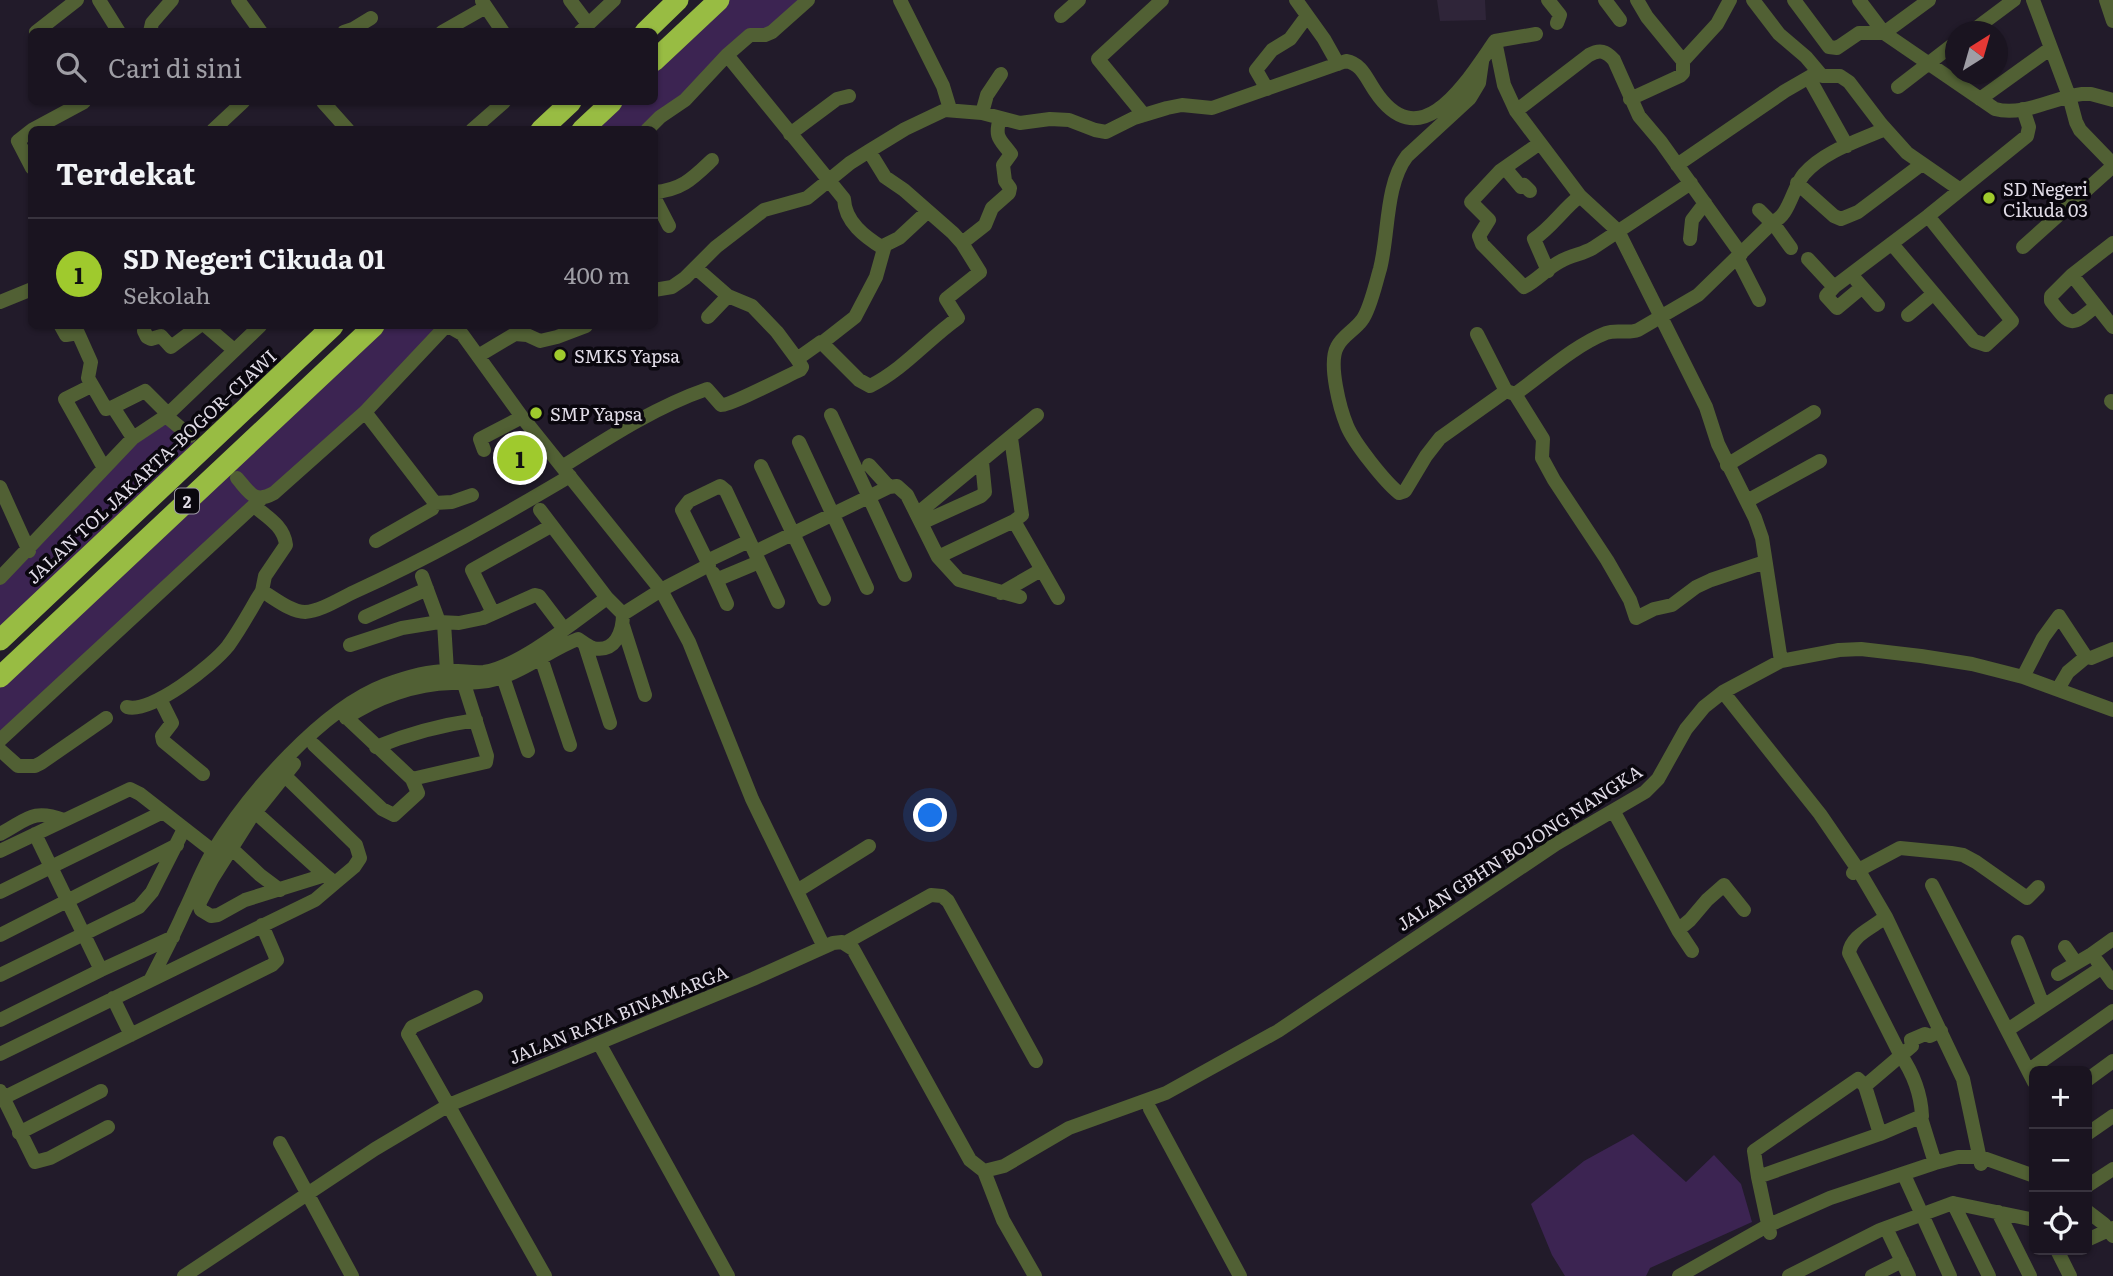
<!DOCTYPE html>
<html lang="id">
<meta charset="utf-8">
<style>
:root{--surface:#1a1420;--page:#27212d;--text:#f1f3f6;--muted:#9f9ea5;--line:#38333e;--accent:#9fca2d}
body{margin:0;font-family:Literata,serif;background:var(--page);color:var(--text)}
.controls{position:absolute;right:21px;bottom:21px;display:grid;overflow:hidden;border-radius:10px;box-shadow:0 2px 5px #0004}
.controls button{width:63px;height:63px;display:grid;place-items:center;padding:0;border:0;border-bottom:2px solid var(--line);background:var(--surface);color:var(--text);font:35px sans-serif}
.compass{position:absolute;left:1945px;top:21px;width:63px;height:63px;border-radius:50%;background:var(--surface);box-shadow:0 2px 5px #0004;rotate:37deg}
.you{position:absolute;left:931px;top:816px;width:24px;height:24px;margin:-18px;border:5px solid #fff;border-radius:50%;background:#1a73e8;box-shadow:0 0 0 10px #1a73e833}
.badge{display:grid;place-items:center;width:46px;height:46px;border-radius:50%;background:var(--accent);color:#111;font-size:23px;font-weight:700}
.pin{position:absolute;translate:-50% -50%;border:4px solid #fff;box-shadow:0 2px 7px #0006}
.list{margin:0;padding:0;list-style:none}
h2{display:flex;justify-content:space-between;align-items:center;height:91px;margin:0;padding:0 28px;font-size:30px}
h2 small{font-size:23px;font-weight:400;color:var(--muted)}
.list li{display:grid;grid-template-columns:46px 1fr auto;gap:21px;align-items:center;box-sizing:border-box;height:112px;padding:0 28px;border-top:2px solid var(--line)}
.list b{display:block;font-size:26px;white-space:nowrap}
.list p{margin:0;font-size:23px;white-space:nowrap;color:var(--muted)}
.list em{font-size:23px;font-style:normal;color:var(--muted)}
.icon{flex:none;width:38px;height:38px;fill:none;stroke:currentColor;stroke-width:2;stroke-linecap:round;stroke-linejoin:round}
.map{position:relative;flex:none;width:2113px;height:1276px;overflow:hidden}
.search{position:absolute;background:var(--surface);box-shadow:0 2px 5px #0004;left:28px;top:28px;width:630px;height:77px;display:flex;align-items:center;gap:18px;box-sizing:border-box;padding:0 24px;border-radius:10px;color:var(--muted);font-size:26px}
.panel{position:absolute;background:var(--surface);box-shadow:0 2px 5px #0004;left:28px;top:126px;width:630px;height:203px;border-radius:10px}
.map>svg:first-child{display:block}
.built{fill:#2f2539}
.green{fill:#3c2452}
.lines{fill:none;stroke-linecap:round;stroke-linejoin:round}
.minor{stroke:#516034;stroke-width:14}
.highway{stroke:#98bc43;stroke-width:21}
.poi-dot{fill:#9fca2d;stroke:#0a070e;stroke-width:2.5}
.labels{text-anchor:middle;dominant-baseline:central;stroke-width:7;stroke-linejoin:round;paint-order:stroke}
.shield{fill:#0a070e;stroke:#a09ca6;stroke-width:2}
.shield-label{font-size:16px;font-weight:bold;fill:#e1dce7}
.poi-label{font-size:18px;fill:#e1dce7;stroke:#0a070e;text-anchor:start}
.street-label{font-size:18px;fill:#e1dce7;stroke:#0a070e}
</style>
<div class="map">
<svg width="2113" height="1276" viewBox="0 0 2113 1276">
<rect width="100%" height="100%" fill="#221b2a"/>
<path class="built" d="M 1437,0 L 1485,0 L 1486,20 L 1440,21 Z"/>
<path class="green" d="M 719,0 L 808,0 L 756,35 L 654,129 L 582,130 L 612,102 L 654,102 L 655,61 Z
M 374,326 L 447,326 L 383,393 L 0,740 L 0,676 Z
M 166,416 L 203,448 L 0,639 L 0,578 L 133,438 Z
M 1633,1134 L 1686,1182 L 1714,1155 L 1741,1184 L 1752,1222 L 1650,1268 L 1646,1276 L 1565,1276 L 1552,1255 L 1531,1204 L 1584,1161 Z"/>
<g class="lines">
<path class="minor" d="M 99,0 L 119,32
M 238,0 L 261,32
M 570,0 L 588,24
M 900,0 L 943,86 L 950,109
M 1296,0 L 1324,39 L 1338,64
M 1548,0 L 1560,15 L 1557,23
M 1605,0 L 1620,20
M 1637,0 L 1647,17 L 1683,61
M 1753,0 L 1779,34 L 1806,57 L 1822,76 L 1840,76 L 1849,82 L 1881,124 L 1907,153 L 1959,189
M 1794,0 L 1829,47 L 1837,48 L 1859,33 L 1884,33 L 1929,0
M 1859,0 L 1884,33 L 1995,109 C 2023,117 2055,97 2082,94 L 2091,94 L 2113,100
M 2033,0 L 2069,96 L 2076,122 L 2080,130 L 2113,164
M 2106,0 L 2113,21
M 482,1 L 503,32
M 1061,16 L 1079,0
M 36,32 L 77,0
M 150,32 L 152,23 L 172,0
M 344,32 L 353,29 L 371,18
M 442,32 L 486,7
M 580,32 L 614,0
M 1971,32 L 2014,0
M 1495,41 L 1504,85 L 1516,111 L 1580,196 L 1618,231 L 1706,407 L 1718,444 L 1755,518 L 1762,538 L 1781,661
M 727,55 L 750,35 L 765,35 L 772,32 L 808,0
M 1482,62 L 1479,83 L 1470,98 L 1407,156 C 1385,185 1389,234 1380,269 C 1376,282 1370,310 1362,320 C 1355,330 1342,336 1337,347 C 1328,364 1340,409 1347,426 C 1354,443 1385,482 1399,493 L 1405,491 L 1426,456 L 1440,438 L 1506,391 L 1515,394 C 1542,375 1575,345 1606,333 C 1617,329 1627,334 1638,330 L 1698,295 L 1770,225 L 1769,220 L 1759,210
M 1809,78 L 1847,146
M 1898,87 L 1955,43
M 1267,89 L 1256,70 L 1272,50 L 1290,39 L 1307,16
M 1630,99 L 1680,76 L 1683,73 L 1683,61 L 1717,24 L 1730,0
M 1980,99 L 2051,48
M 323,102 L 348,130
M 1516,111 L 1589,55 C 1600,49 1606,51 1614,60 L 1639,116 L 1661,142 L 1741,254
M 982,113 L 987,95 L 1001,74
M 1144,115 L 1098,59 L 1162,0
M 32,130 L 84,102
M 32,130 L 18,141 L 32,168
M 213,130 L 243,102
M 472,130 L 504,102
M 647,130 L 660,117 L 685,100 L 727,55 L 844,199 C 845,222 865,237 883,248
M 790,134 L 837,99 L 849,96
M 1540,143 L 1500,171 L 1471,202 L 1489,220 L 1479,236 L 1482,244 L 1524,287 C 1538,280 1547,268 1561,261 C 1572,255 1583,254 1593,248 L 1691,183
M 1677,165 L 1785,91 L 1818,72
M 1505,168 L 1521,187 L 1524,185 L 1530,191
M 1797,183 L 1834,216 L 1841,219 L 1858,212 L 1922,164
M 654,192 C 682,190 693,178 712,160
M 654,197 L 669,226
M 1771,222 C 1789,219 1792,188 1804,174 C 1824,151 1858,141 1885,129
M 1773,223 L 1791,248
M 1690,239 L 1692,220 L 1705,203
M 962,243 L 985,225 L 992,208 L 1009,193 L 1010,188 L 1005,181 L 1003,165 L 1011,154 C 1000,139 994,138 1000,118
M 1892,244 L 1974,341 L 1986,345 L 2012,321 L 1928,216
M 2023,247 L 2113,166
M 1737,257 L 1759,300
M 1808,259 L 1834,287 L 1928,216 L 2027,136 L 2029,127 L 2023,109
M 696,268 L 728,296 L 708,317
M 1548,271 L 1534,239 C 1552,227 1563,209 1580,196
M 2072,275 L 2113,327
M 1856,280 L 1878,305
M 1834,287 L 1826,296 L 1837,308 L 1861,288
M 654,290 L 672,287 L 685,278 L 716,247 L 764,210 L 807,198 L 850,163 L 869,151 L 905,129 L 945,110 L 982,113 L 1020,123 L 1050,119 L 1069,120 L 1095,130 L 1106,132 L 1134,118 L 1167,108 L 1182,105 L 1212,108 L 1346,61 C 1362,64 1366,78 1375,91 C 1421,160 1467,81 1495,41 L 1536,34
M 728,296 L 752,306 L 777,332 L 797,359
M 0,302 L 32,289
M 2096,306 C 2071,327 2071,327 2051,301 L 2051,296 L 2072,275 L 2113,243
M 1908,315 L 1933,294
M 61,326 L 66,335 L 78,333 L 91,362 L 88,378 L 106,409 L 113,407 L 133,438
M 206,326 L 234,350
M 448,326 L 462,334 L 522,417 L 661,590 L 689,642 L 752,799 L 824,947
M 144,331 L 147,337 L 151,339 L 161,336 L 171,347 L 199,326
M 1477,334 L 1506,391
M 823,342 L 855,317 L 876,277 L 885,245 L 899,238 L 927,212
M 478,356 L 515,334 L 527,335 L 540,341 L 557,337 L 586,326
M 91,386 L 65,399 L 104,468
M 1515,394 L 1543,439 L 1542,458 L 1554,480 L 1607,560 L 1630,600 L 1636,618 L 1654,609 L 1672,605 L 1696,587 L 1711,580 L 1765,562
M 2111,401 L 2113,403
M 113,407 L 145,391 L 168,414
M 365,412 L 435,503 L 432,509 L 376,541
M 831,415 L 905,575
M 166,416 L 190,436
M 799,442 L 867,588
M 484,450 L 480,439 L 522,417
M 869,465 L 889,487
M 1727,465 L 1814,412
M 761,466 L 824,599
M 562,467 C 608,438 655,407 707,389 L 721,405 C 729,406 787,376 800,370 L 802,367 L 797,359 L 821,342 L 859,380 L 870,386 C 904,369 927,340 958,318 L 946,299 L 980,272 L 962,243 L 953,233 L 904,190 L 885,177 L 869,151
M 237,478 C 250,493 254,504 274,493 L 365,412 L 446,326
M 0,487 L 29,551
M 1747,501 L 1820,461
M 435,503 L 452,502 L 472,495
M 540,510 L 607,598 L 623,614 L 661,590 L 709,565 L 682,510 L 689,501 L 720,486 L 726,491 L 778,602
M 917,514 L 1037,415
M 1014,521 L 1058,598
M 921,523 L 981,496 L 985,492 L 982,462
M 755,552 L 889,487 L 897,486 L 907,495 L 938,557 L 1014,521 L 1022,515 L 1011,438
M 938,557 L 959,580 L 1020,597
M 707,561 L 749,541
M 713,573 L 727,604
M 422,576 L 439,622
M 0,578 L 133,438 L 166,416 L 260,326
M 716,580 L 759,562
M 262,591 C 274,598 291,612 305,612 C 321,611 339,599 354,592 C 429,558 499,518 570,476
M 1001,593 L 1041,570
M 493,613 L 472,570 L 551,526
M 365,617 L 427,589
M 444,623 L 447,671
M 623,626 L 645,695
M 350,645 L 402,628 L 439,622 L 459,623 L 483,618 L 535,595 L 539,596 L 564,629
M 585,645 L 610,723
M 541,658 L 570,745
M 503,677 L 528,751
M 2023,677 L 2043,638 L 2059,616 L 2086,657 L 2091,658 L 2113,649
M 2058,689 L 2068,672 L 2086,657
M 1723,692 L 1820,814 L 1859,871 L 1886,917 L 1963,1079 L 1981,1164
M 160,699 L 172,723 L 162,736 L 163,741 L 203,774
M 127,707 C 151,714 213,665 228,646 C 239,631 248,615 257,599 L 262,591 L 265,576 L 286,545 C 284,526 267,517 254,506
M 346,718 C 377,697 415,684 452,683 C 469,683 484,683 500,678 C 528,669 551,649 578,639 C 583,642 587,646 593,648 C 616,653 623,631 623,614
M 0,740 L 262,498
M 314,745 L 382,809 L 394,815 L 418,793 L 412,779 L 347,718
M 376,747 C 410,733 441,725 476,720
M 0,750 L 18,766 L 35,766 L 41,763 L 106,718
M 412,779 L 486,762 L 487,756 L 464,684
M 255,812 L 325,875
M 1614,812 L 1678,930 L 1692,951
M 0,834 C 27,820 32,808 64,820
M 35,834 L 101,970
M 231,848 L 260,875 L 280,890
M 0,851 L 130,789 L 140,794 L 213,851
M 1853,873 L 1900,848 L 1951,853 L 1963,855 L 1976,862 L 2027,898 L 2038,887
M 201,875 L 212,879 L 250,819 L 294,764
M 212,879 L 199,904 L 201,910 L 211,916 L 218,915 L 245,900 L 325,875 L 335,883 L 354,867 L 360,858 L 356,845 L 284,775
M 1932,885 L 2034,1082
M 797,891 L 869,846
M 0,892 L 163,812
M 1678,930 L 1690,920 L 1707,900 L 1724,885 L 1744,910
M 0,935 L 177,845
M 2018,942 L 2043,1005
M 845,943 L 931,895 L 942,896 L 948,901 L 1036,1061
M 2065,947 L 2076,963
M 2097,961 L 2113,983
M 2058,974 L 2092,954 L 2113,939
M 0,975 L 139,907 L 152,892 L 184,829
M 151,979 C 162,957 174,935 184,912 C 194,892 202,869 214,850 C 249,793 322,709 385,685 C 404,678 426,671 447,671 C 459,670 472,673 484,672 C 521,666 576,620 607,598
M 476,997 L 412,1027 L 408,1034 L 545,1276
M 113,998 L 131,1035
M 0,1020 L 101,970 L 173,937
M 2009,1029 L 2101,968
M 599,1043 L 728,1276
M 0,1054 L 315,900 L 335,883
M 2029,1070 L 2113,1011
M 2087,1080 L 2113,1061
M 0,1091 L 35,1162 L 50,1158 L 108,1127
M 3,1098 L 272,965 L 277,960 L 262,925
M 1150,1109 L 1240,1276
M 1921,1118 L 1935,1163
M 19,1133 L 101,1091
M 1880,1134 L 1865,1086 L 1912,1046 L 1911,1040 L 1925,1034 L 1930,1036 L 1941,1031
M 2087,1134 L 2113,1116
M 280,1143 L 352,1276
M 984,1171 L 1004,1166 L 1069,1128 L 1166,1093 L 1278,1031 L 1556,844 L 1645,792 L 1658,779 L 1686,729 L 1704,707 L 1723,692 L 1781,661 L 1839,650 L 1861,649 L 1921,656 L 1972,664 L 2023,677 L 2113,710
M 984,1171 L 1003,1220 L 1035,1276
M 1904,1175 L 1950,1276
M 1758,1177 L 1754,1151 L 1858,1079 L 1865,1086
M 2087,1186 L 2113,1169
M 1953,1203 L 1989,1276
M 2087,1211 L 2104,1224 L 2113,1236
M 1998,1212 L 2030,1276
M 1886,1228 L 1909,1276
M 1770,1233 L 1758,1177 L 1880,1134 L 1922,1116 C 1921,1094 1913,1073 1900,1054 L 1849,953 C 1851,937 1868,930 1880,921
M 2087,1240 L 2113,1228
M 2057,1250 L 2070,1276
M 184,1276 L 375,1149 L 449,1105 L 753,979 L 833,943 L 842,942 L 853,949 L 970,1160 L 984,1171
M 1679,1276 L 1767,1226 L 1830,1198 L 1935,1163 L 1958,1157 L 1981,1157 L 2034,1176
M 1789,1276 L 1880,1230 L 1953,1203 L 2034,1220
M 1872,1276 L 1902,1261"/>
<path class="highway" d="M 645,32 L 678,0
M 654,61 L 719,0
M 541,130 L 571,102
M 582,130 L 612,102
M 0,640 L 333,326
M 0,677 L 374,326"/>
</g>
<g class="poi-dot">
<circle cx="1989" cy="198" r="7"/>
<circle cx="560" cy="355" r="7"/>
<circle cx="536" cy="413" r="7"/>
</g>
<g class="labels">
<rect class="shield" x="175" y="488.5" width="24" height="25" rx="5"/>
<g class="shield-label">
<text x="187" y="501">2</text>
</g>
<g class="poi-label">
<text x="2003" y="188">SD Negeri<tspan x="2003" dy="21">Cikuda 03</tspan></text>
<text x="574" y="355">SMKS Yapsa</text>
<text x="550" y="413">SMP Yapsa</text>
</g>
<g class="street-label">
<text transform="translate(151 466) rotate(-43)">JALAN TOL JAKARTA–BOGOR–CIAWI</text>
<text transform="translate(1519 847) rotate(-33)">JALAN GBHN BOJONG NANGKA</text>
<text transform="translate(618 1014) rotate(-22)">JALAN RAYA BINAMARGA</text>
</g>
</g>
</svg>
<div class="controls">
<button>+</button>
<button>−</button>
<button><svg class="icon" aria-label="locate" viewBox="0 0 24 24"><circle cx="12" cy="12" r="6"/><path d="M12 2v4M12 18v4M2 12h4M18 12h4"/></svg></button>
</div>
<svg class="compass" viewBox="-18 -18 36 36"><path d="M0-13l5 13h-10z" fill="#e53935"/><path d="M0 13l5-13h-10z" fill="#9f9ea5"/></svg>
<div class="you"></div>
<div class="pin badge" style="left:520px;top:458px">1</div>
<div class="search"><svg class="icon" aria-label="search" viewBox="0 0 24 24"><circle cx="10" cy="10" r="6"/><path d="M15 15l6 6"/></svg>Cari di sini</div>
<section class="panel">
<h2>Terdekat<small></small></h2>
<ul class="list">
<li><span class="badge">1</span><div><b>SD Negeri Cikuda 01</b><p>Sekolah</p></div><em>400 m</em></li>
</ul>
</section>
</div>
